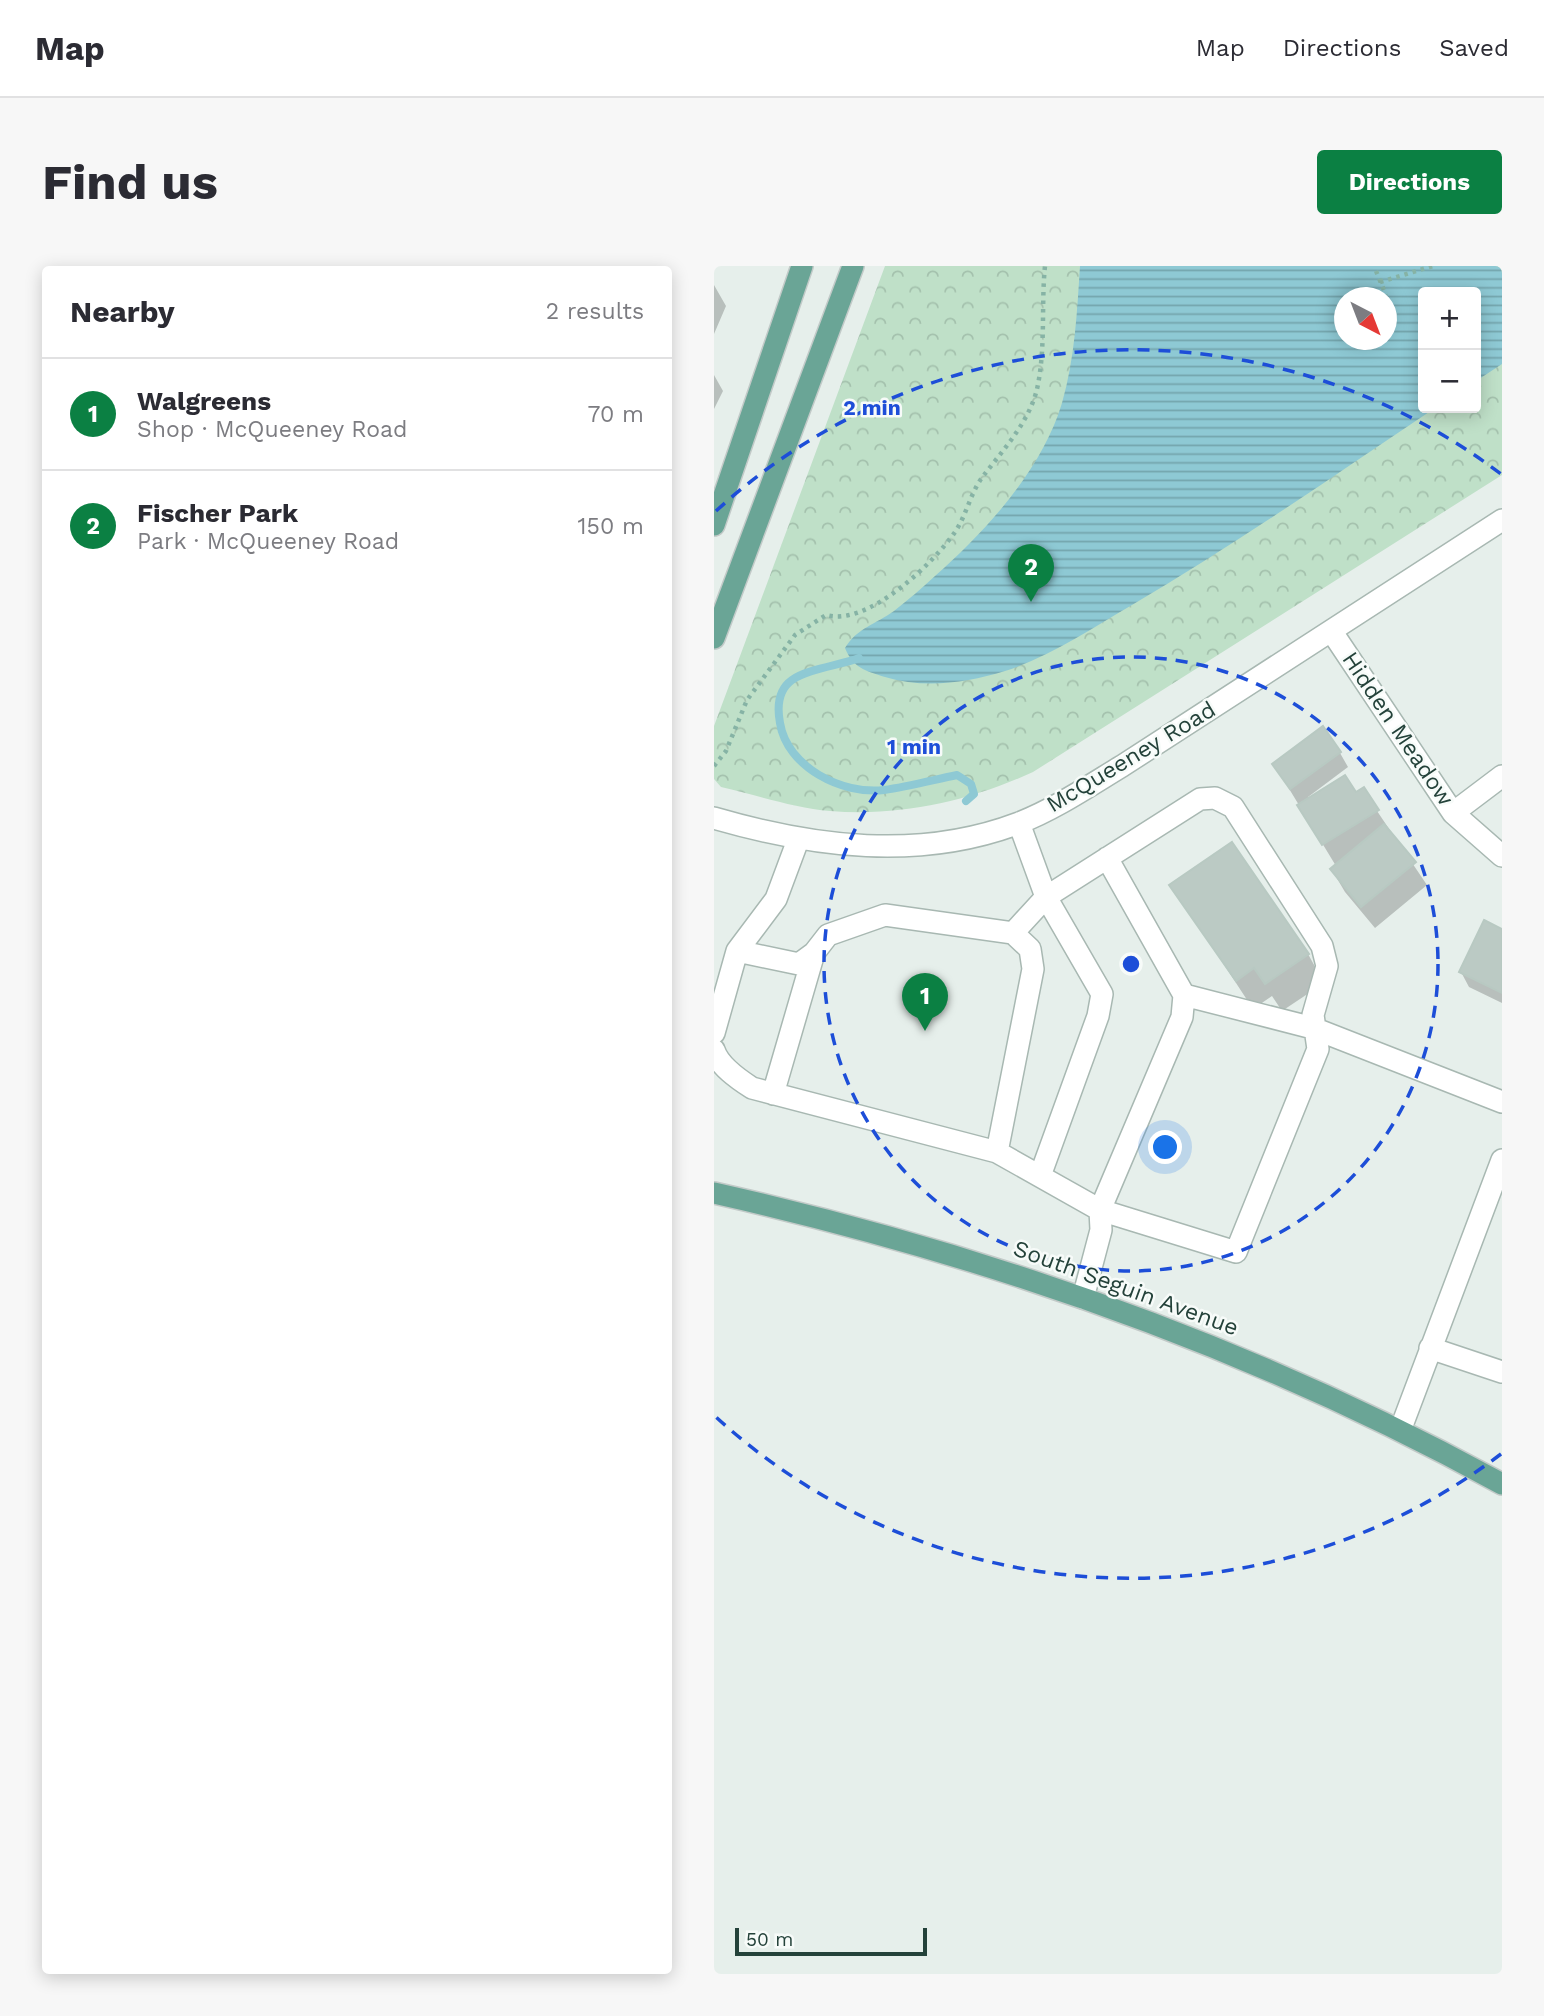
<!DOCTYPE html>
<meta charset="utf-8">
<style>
:root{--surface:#fff;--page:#f7f7f7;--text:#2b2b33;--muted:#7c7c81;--line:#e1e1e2;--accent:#0b8043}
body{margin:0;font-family:"Work Sans",sans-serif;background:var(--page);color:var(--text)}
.controls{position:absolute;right:21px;top:21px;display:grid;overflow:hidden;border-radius:7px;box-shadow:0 4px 18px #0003}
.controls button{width:63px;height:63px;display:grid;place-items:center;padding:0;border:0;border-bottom:2px solid var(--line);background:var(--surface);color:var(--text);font:35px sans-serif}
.compass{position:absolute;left:620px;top:21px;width:63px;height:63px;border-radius:50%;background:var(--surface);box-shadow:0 4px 18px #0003;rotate:138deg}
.scale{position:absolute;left:21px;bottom:18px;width:192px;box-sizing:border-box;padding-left:7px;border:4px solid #24423a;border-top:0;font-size:19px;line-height:24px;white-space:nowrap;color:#24423a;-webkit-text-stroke:5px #f7fbf9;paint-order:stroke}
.you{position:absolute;left:452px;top:882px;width:24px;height:24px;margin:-18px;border:5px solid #fff;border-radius:50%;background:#1a73e8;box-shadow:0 0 0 10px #1a73e833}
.badge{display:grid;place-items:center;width:46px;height:46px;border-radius:50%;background:var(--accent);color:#fff;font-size:23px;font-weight:700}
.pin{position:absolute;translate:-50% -58px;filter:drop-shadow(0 2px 4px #0008)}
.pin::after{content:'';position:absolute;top:37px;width:24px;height:21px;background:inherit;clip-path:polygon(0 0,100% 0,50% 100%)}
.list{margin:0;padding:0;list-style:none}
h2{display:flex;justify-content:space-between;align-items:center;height:91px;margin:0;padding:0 28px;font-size:30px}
h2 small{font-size:23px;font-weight:400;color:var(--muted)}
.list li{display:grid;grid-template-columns:46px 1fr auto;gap:21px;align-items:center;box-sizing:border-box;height:112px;padding:0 28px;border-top:2px solid var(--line)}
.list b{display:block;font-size:26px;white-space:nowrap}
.list p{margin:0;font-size:23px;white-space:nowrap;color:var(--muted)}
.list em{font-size:23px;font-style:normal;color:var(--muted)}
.map{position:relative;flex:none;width:788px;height:1708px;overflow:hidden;border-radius:7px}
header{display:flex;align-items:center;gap:42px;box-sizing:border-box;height:98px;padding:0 35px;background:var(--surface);border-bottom:2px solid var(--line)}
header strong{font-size:33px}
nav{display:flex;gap:38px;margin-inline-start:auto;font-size:24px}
.intro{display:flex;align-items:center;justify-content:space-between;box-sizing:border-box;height:168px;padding:0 42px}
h1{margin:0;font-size:49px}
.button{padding:18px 32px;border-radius:7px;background:var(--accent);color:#fff;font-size:24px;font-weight:700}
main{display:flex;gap:42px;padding:0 42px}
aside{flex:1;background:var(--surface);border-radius:7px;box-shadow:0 4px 18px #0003}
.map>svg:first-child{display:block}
.forest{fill:url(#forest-crowns);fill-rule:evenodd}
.water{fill:url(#water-rules);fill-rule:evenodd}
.shadow{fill:#0003}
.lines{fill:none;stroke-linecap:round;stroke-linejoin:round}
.stream{stroke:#8ec9d4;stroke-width:8}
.building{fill:#bbcac4;stroke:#b8c9c2;stroke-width:2}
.minor-casing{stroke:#a8b8b2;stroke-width:24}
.major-casing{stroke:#c2cac8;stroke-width:24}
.path{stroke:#86b3a5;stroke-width:4.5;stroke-dasharray:3.5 5;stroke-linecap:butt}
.minor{stroke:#fff;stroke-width:21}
.major{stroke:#6aa596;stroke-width:21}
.ring{fill:none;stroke:#1d4ed8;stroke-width:3.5;stroke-dasharray:12 9}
.labels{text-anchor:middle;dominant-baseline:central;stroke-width:5;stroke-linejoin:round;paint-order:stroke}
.street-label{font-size:23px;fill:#24423a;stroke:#f7fbf9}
.centre{fill:#1d4ed8;stroke:#f7fbf9;stroke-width:3.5}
.ring-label{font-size:21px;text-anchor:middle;font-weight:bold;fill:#1d4ed8;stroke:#f7fbf9;stroke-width:5;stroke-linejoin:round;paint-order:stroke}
</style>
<header>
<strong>Map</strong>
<nav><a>Map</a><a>Directions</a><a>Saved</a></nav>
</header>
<div class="intro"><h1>Find us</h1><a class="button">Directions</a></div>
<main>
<aside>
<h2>Nearby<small>2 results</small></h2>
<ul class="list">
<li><span class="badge">1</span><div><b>Walgreens</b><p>Shop · McQueeney Road</p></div><em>70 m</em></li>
<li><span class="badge">2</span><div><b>Fischer Park</b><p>Park · McQueeney Road</p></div><em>150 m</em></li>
</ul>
</aside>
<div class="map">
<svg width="788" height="1708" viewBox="0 0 788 1708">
<defs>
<pattern id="forest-crowns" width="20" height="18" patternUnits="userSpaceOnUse" patternTransform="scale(1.75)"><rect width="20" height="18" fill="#bfe0c8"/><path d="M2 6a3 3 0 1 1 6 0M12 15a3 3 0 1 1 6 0" fill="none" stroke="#a4c1ad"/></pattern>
<pattern id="water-rules" width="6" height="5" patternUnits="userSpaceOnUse" patternTransform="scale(1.75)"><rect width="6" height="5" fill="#8ec9d4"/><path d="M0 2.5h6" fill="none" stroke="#74a5ad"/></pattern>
</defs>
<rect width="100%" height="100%" fill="#e6efeb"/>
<path class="forest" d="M 171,0 L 788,0 L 788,209 L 319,506 C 256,535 186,551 116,545 C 80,542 42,529 7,521 L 0,513 L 0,460 ZM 709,26 L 762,26 L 762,142 L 709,142 ZM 631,32 L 673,32 L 673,74 L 631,74 Z"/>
<path class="water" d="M 366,0 L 788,0 L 788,98 L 762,115 L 762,26 L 709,26 L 709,142 L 721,142 C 621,209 522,278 418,339 C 377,363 337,390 291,405 C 252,417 211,423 171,411 C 152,405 139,402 131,382 C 143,362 162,358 180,345 C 194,334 208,322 221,310 C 272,265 328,204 348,137 C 361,92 363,46 366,0 ZM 631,32 L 673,32 L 673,74 L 631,74 Z"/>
<path class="shadow" d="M 0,19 L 12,40 L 0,68 Z
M 0,109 L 9,125 L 0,143 Z
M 626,487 L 634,501 L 594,531 L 596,533 L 641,528 L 663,545 L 713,619 L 661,662 L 631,626 L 618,604 L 622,600 L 560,498 Z
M 458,619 L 594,688 L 610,717 L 568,745 L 558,730 L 539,743 Z
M 771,656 L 788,664 L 788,737 L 755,721 L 747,706 Z"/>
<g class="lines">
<path class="stream" d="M 145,392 C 127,399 93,403 78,414 C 64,424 63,441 66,457 C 73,501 128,529 170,524 C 194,521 219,514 243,509 L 257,518 L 260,528 L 252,535"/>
</g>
<path class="building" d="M 609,460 L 627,486 L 576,523 L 558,498 Z
M 631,509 L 642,526 L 650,521 L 665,544 L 608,579 L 583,539 Z
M 670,558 L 702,596 L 647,641 L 616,603 Z
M 518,576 L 595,688 L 551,718 L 540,702 L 522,715 L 455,619 Z
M 770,654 L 788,663 L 788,727 L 745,706 Z"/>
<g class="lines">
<g class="minor-casing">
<path id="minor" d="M 618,366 L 739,547 L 788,590
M 739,547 L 788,510
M 0,552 C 100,581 205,595 305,557 C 341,543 375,520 408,500 L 788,254
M 305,557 L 332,631 L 388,728 L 384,750 L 326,910
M 299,667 L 332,631 L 486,533 L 501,532 L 519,541 L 608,680 L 613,700 L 599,749 L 604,783 L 522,986 L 386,944 L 468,751 L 470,729 L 393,592
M 23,685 L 85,698 L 100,687 L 114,669 L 171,649 L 299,667 L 316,683 L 319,703 L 283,886
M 470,729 L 599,762 L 788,836
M 0,767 L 23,685 L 62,633 L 84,574
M 0,784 C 5,800 24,813 38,822 L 283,886 L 386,944 L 387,964 L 369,1032
M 59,828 L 100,687
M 716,1082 L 788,1106
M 687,1162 L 788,894"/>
</g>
<g class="major-casing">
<path id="major" d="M 0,259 L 88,0
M 0,372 L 139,0
M 0,927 C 275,989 541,1082 788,1218"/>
</g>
<path class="path" d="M 662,5 L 672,29
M 666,16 L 719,0
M 0,500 L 12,485 L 33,434 L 81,369 L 112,349 C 153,361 219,298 241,266 C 252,250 256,229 267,213 C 287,186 315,157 323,123 C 332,83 327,40 331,0"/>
<use href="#minor" class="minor"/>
<use href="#major" class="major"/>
</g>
<g class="ring">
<circle cx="417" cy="698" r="307"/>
<path d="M787 1188A614 614 0 0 1 2 1151M2 245A614 614 0 0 1 787 208"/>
</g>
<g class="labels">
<g class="street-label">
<text transform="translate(684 463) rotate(56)">Hidden Meadow</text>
<text transform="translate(417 491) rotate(-31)">McQueeney Road</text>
<text transform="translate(412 1022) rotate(20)">South Seguin Avenue</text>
</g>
</g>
<circle cx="417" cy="698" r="10" class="centre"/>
<g class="ring-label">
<text x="158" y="149">2 min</text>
<text x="200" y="488">1 min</text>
</g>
</svg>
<div class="controls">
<button>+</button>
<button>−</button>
</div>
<svg class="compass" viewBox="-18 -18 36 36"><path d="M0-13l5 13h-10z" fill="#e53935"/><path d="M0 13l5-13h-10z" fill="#7c7c81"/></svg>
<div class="scale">50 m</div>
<div class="you"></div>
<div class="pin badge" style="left:211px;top:765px">1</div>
<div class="pin badge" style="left:317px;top:336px">2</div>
</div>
</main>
